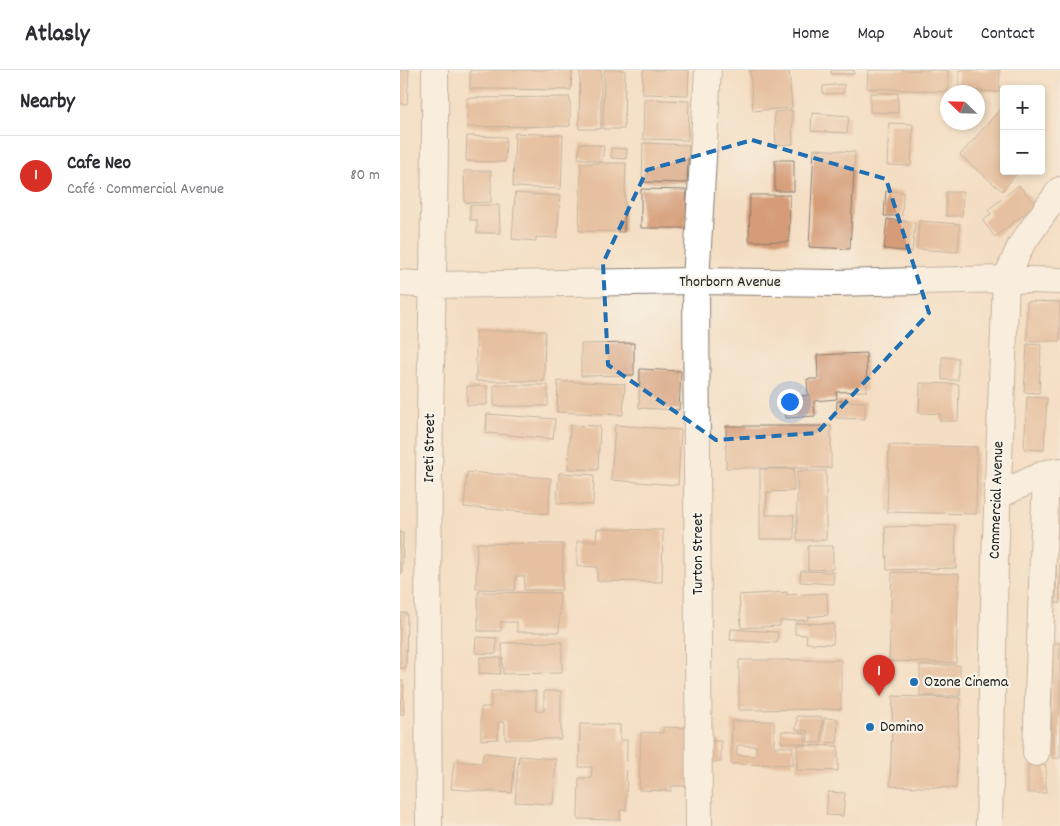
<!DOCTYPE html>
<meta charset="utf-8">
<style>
:root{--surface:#fff;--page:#f7f7f7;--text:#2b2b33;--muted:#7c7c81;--line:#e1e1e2;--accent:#d93025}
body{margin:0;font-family:Dekko,sans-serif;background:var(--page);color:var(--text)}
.controls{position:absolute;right:15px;top:15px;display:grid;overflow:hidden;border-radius:5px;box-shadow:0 2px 8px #0003}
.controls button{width:45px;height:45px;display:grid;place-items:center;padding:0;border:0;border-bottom:1px solid var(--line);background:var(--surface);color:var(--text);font:25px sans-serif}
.compass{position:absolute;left:540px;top:15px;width:45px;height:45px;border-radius:50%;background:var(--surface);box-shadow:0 2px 8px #0003;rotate:293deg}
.you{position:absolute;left:389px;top:331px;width:18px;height:18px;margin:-12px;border:4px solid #fff;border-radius:50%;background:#1a73e8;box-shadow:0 0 0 8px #1a73e833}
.badge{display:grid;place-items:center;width:32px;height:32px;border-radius:50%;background:var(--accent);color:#fff;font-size:16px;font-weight:700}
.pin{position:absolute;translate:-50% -41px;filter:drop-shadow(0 1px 2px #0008)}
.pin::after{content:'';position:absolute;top:26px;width:18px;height:15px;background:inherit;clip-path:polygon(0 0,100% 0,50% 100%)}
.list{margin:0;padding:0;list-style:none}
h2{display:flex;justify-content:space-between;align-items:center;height:65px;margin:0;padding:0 20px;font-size:21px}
h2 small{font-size:16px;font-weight:400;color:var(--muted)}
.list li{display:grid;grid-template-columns:32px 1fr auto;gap:15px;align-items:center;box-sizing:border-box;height:80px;padding:0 20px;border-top:1px solid var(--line)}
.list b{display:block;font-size:19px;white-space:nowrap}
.list p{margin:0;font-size:16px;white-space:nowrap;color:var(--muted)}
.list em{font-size:16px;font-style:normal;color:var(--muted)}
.map{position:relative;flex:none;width:660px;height:756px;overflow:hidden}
header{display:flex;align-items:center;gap:30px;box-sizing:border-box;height:70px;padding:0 25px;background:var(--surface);border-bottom:1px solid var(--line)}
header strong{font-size:24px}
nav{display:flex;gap:28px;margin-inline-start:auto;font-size:18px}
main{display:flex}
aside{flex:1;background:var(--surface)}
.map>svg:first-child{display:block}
.building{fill:#d59c77;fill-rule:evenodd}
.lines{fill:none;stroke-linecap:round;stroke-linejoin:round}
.minor-casing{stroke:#887d70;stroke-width:28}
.minor{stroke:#fff;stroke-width:26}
.marked{fill:none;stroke:#1f6fb2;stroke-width:4;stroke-dasharray:10 6;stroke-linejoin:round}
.poi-dot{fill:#1f6fb2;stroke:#f7f3e8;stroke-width:2}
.labels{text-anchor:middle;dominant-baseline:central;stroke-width:4.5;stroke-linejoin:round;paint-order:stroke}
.street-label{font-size:16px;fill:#1c1c1c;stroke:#f7f3e8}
.poi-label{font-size:16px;fill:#1c1c1c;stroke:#f7f3e8;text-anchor:start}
</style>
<header>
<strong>Atlasly</strong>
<nav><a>Home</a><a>Map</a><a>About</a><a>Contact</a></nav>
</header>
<main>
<aside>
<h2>Nearby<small></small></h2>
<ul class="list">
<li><span class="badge">1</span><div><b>Cafe Neo</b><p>Café · Commercial Avenue</p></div><em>80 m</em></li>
</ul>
</aside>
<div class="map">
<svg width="660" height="756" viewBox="0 0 660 756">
<rect width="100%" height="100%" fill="#f7f3e8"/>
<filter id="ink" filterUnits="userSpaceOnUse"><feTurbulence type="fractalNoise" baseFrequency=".02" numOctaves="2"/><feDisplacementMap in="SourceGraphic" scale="10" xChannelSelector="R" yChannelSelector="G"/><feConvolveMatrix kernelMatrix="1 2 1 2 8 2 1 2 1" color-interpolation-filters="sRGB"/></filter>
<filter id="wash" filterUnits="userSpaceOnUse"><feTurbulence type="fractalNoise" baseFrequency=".0096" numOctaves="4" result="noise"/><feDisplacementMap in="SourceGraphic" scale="20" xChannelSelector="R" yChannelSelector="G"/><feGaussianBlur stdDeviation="1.12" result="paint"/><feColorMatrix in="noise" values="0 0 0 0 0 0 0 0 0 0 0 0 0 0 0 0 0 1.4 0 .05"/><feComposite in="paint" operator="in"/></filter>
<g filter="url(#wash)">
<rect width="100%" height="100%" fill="#f4dec3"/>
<g id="blocks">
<path class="building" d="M 0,0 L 9,0 L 7,34 L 0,34 Z
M 70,0 L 172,0 L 171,20 L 70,19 Z
M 180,0 L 201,0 L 201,59 L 179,59 Z
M 204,0 L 225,0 L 224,59 L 203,59 Z
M 243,0 L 289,0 L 288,25 L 242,24 Z
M 350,0 L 389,0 L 392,38 L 353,41 Z
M 431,0 L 454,0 L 454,4 L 431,4 Z
M 468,0 L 548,0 L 548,22 L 467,18 Z
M 559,0 L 600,0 L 599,22 L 559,20 Z
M 444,14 L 444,23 L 423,24 L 423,16 Z
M 470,23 L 498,23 L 498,43 L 470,42 Z
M 170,27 L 170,56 L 67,57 L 67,28 Z
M 244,29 L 289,31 L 288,70 L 243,69 Z
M 604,35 L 604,101 L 619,101 L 602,121 L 560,85 Z
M 392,40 L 393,74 L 376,75 L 374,42 Z
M 412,43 L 449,46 L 447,63 L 411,61 Z
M 489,53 L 513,54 L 511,96 L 487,95 Z
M 115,63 L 163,65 L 161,119 L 113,117 Z
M 67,66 L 106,67 L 105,92 L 66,91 Z
M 180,73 L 204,76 L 202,92 L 178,88 Z
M 243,73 L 289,75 L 287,113 L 242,112 Z
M 211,78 L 227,79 L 226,89 L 211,88 Z
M 414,79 L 455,82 L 450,179 L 409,177 Z
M 375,90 L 394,90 L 394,121 L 375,121 Z
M 181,93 L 226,93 L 224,162 L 179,161 Z
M 64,101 L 91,101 L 91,132 L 65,133 Z
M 619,115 L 636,135 L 595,167 L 583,151 L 591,144 L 588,140 Z
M 241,119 L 287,120 L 286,158 L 241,158 Z
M 486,121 L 503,122 L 502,146 L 484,146 Z
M 546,122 L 563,122 L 562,146 L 546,146 Z
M 115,123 L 160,126 L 157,168 L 136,167 L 136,171 L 112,169 Z
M 350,125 L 390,125 L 389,172 L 349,171 Z
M 70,135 L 99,135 L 100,163 L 77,163 L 77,150 L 70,150 Z
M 487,149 L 515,153 L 512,182 L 484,179 Z
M 519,151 L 560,154 L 558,182 L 517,179 Z
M 627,231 L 660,232 L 660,271 L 627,271 Z
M 76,261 L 145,261 L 144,311 L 76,311 Z
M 234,273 L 234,305 L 181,306 L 181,274 Z
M 627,274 L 641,275 L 639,323 L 624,322 Z
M 466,283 L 467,321 L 436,322 L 437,329 L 414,331 L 415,346 L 386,348 L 385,327 L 408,325 L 407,309 L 418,309 L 417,285 Z
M 542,287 L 558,288 L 558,310 L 542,310 Z
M 240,299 L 281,301 L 279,340 L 239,338 Z
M 158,311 L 225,314 L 223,345 L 157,342 Z
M 520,313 L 559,314 L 558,351 L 540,351 L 540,344 L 519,343 Z
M 94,315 L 148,315 L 148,336 L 94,336 Z
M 67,316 L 87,316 L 87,335 L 67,335 Z
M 627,327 L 647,328 L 644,380 L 624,379 Z
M 437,331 L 465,332 L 465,349 L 436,348 Z
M 87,344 L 155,349 L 153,369 L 86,363 Z
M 170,355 L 200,356 L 198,400 L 168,399 Z
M 215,355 L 281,360 L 278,415 L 211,410 Z
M 326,356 L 431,356 L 431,398 L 326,398 Z
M 489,375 L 577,377 L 576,444 L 487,442 Z
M 360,399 L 394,399 L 394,421 L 367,422 L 366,445 L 394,445 L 394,469 L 360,469 Z
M 397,401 L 426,401 L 426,470 L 397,470 Z
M 67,402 L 151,408 L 148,444 L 64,437 Z
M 159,403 L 194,405 L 193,435 L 157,433 Z
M 657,423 L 660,423 L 660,533 L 656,533 Z
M 555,455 L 556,498 L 487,500 L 485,457 Z
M 197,459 L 263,460 L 262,512 L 197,511 L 197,497 L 177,496 L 177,471 L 196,471 Z
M 0,462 L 3,463 L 2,504 L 0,504 Z
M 77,473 L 163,474 L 162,520 L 124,520 L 125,506 L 116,506 L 115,520 L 76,519 Z
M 408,476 L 433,476 L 433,499 L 408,500 Z
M 401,501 L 434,502 L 433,514 L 400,512 Z
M 492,502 L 559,504 L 556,593 L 489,591 Z
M 78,522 L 160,523 L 159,562 L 117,562 L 117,552 L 101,552 L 101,561 L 78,561 Z
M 387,522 L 387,525 L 427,523 L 428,545 L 408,547 L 408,550 L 380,551 L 380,556 L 341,558 L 339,525 Z
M 0,543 L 7,543 L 6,598 L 0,598 Z
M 395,553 L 434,554 L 433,574 L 406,573 L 407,565 L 395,564 Z
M 331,559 L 378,562 L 377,573 L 330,570 Z
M 76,567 L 97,568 L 96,584 L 75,583 Z
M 162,572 L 162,603 L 103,604 L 102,573 Z
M 652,573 L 660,573 L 660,688 L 652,688 Z
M 80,587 L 101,588 L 100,604 L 79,603 Z
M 339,590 L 441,590 L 441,639 L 339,640 Z
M 520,595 L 560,595 L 560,626 L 520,626 Z
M 0,611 L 3,611 L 4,644 L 0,644 Z
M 91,621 L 136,621 L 136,641 L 144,641 L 144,621 L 161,621 L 161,669 L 105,669 L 105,652 L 98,652 L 98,669 L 81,670 L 81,637 L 91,637 Z
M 493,626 L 560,628 L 556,718 L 490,716 Z
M 397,646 L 422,647 L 421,673 L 407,672 L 408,661 L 396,660 Z
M 424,648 L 438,649 L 437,673 L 423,672 Z
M 332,651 L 374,651 L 374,677 L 393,677 L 393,695 L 331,694 ZM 337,675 L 356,676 L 356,686 L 337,685 Z
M 180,654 L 220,655 L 220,670 L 227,670 L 226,740 L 220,740 L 220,750 L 178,749 L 179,708 L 191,708 L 192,697 L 179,697 Z
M 263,657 L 290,658 L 289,716 L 271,716 L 271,721 L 239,720 L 241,662 L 263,663 Z
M 382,661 L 405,663 L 405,674 L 381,672 Z
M 309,671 L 321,671 L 321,692 L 308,692 Z
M 397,675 L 438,676 L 438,701 L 397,700 Z
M 83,683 L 115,686 L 112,723 L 51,719 L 54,691 L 82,693 Z
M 119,686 L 156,689 L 153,734 L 115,732 Z
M 628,695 L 646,695 L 646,723 L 628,723 Z
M 428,722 L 445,723 L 443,746 L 426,745 Z"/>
</g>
</g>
<g filter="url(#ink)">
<use href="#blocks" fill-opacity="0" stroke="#887d70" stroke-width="1"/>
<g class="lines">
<g class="minor-casing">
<path id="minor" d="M 0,213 L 33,215 L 296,211 L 434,213 L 606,209 L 660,211
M 597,426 L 646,403 L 660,401
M 636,683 L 646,403
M 29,756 C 28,619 27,482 30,346 C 32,230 36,115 35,0
M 299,756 L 296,211 L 308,0
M 589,756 L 595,492 L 606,209 L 621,175 L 660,120"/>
</g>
<use href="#minor" class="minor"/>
</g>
</g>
<path d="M0 0H660V756H0ZM 352,70 L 486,109 L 529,243 L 417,363 L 316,370 L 208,295 L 203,193 L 247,100 Z" fill="#f4dec3" fill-opacity=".55" fill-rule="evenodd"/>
<path class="marked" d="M 352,70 L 486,109 L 529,243 L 417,363 L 316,370 L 208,295 L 203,193 L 247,100 Z"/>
<g class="poi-dot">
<circle cx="514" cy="612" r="5"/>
<circle cx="470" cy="657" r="5"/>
</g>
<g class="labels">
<g class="street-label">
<text x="330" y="212">Thorborn Avenue</text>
<text transform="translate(30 378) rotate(-89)">Ireti Street</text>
<text transform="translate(597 430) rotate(-88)">Commercial Avenue</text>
<text transform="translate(298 484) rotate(-90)">Turton Street</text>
</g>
<g class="poi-label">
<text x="524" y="612">Ozone Cinema</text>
<text x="480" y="657">Domino</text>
</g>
</g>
</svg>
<div class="controls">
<button>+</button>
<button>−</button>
</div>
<svg class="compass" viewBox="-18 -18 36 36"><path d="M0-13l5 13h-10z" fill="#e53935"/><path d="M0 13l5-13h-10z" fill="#7c7c81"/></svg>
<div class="you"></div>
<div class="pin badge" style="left:479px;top:626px">1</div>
</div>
</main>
